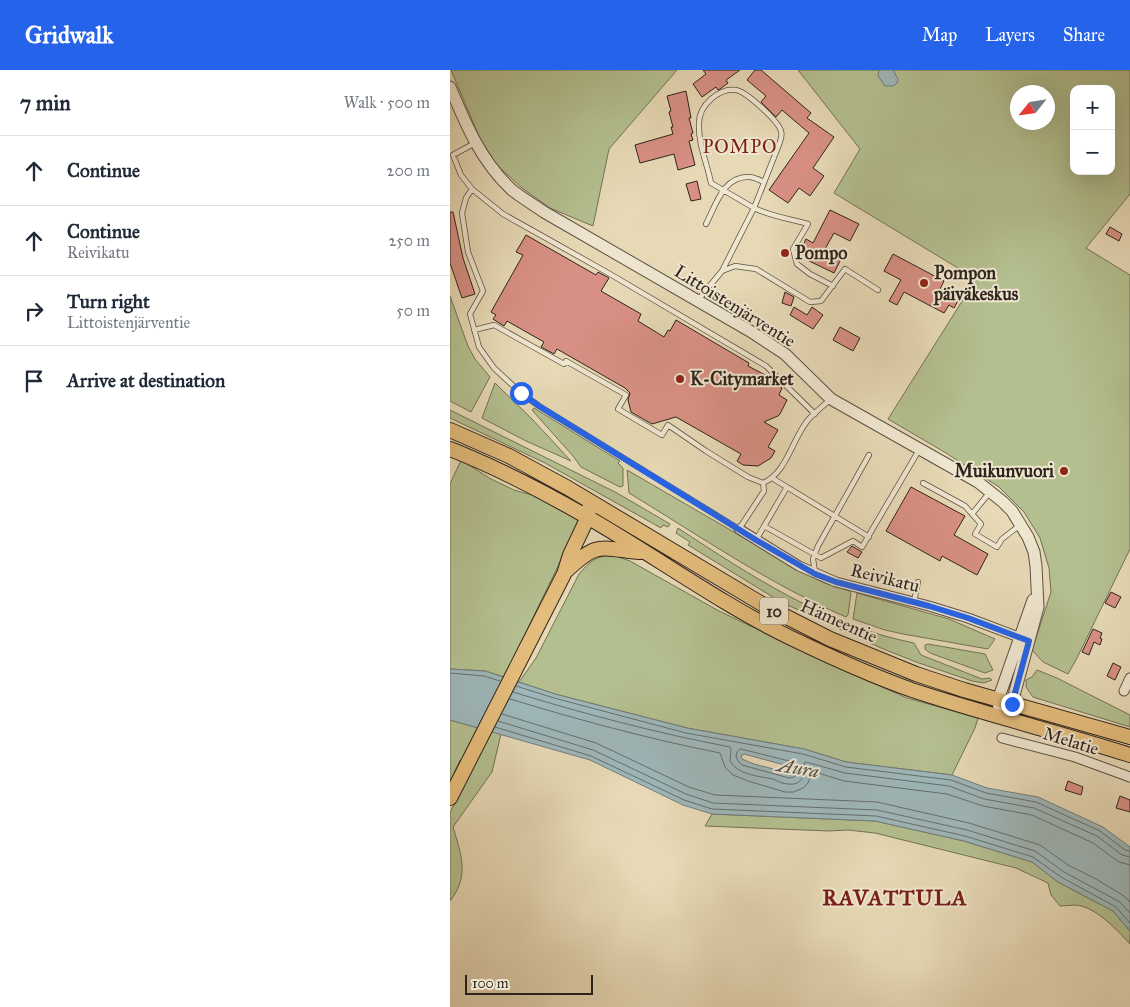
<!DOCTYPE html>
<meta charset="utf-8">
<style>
:root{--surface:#fff;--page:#f2f2f3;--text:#1f2937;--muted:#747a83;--line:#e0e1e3;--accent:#2563eb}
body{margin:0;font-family:"IM FELL Great Primer",serif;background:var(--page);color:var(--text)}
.controls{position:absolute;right:15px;top:15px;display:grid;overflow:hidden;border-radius:10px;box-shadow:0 5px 20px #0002}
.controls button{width:45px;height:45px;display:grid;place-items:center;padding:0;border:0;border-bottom:1px solid var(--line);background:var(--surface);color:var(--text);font:25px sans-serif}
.compass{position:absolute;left:560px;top:15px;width:45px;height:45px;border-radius:50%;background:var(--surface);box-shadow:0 5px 20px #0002;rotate:240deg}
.scale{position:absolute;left:15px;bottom:12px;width:128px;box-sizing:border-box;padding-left:5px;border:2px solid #2f241d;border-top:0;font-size:14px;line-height:18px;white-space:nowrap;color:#2f241d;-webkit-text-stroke:4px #efe6d0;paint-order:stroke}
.stop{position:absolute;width:15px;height:15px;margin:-11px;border:4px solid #2563eb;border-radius:50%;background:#fff}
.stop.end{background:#2563eb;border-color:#fff;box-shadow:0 1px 5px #0008}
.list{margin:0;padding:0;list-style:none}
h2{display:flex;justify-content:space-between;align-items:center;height:65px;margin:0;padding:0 20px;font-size:21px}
h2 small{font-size:16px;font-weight:400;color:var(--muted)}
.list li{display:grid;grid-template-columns:32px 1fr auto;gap:15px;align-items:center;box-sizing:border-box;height:70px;padding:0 20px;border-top:1px solid var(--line)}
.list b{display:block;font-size:19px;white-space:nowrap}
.list p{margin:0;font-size:16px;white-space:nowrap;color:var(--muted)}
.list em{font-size:16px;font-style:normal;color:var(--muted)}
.icon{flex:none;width:28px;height:28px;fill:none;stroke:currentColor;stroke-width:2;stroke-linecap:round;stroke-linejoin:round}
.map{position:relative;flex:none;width:680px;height:937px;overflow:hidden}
header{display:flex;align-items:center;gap:30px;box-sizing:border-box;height:70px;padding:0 25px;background:var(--accent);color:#fff}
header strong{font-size:24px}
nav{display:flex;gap:28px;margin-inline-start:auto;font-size:18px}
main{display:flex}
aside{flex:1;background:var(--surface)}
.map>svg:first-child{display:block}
.green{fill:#b4bf8f;stroke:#727256;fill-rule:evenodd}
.water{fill:#9eb7ba;stroke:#727c7b;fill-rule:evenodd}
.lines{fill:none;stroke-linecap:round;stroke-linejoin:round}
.shore{stroke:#666e6c;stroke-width:1}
.building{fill:#d89084;stroke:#2f241d}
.service-casing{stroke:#5d5143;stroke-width:6}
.minor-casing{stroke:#5d5143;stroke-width:11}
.tertiary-casing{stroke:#5d5143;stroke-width:13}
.trunk-casing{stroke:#2f241d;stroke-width:16}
.service{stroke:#efe6d0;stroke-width:4.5}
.minor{stroke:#efe6d0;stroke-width:9}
.tertiary{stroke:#efe6d0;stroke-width:11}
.trunk{stroke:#e4bc7b;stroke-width:14}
.route{stroke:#2563eb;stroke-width:6}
.poi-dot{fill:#8f2418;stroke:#efe6d0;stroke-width:2}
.labels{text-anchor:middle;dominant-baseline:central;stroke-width:4;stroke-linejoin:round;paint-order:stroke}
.shield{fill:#efe6d0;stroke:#695e53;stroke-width:1}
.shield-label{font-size:16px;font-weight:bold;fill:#2f241d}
.poi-label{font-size:18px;font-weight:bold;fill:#2f241d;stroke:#efe6d0;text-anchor:start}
.street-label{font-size:18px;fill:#2f241d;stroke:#efe6d0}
.neighbourhood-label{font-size:19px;letter-spacing:1px;fill:#7a1f14;stroke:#efe6d0}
.water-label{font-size:19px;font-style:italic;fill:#50504c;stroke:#efe6d0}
.district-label{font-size:22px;font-weight:bold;letter-spacing:1px;fill:#7a1f14;stroke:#efe6d0}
</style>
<header>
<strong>Gridwalk</strong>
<nav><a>Map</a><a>Layers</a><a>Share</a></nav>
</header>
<main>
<aside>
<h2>7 min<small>Walk · 500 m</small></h2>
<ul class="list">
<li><svg class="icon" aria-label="ahead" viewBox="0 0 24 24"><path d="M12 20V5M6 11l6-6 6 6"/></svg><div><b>Continue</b></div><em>200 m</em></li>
<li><svg class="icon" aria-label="ahead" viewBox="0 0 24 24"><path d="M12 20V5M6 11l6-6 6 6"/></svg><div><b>Continue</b><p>Reivikatu</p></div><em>250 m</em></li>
<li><svg class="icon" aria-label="right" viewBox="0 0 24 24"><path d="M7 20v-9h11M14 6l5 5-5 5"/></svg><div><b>Turn right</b><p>Littoistenjärventie</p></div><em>50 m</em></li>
<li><svg class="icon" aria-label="arrive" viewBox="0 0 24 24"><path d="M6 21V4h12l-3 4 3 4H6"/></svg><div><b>Arrive at destination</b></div></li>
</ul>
</aside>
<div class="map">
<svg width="680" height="937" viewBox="0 0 680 937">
<rect width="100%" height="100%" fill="#e7d9b6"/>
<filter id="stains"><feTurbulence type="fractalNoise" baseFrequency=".004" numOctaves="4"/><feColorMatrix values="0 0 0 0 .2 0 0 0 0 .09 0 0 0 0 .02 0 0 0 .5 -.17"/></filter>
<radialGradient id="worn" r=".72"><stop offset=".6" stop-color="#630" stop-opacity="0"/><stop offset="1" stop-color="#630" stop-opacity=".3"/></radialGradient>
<path class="green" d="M 1,0 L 227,0 L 159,79 L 143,156 L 100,138 L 72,118 L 47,95 L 31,71 Z
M 348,0 L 680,0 L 680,124 L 636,178 L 680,205 L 680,479 L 627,588 L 618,604 L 593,592 L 582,580 L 601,522 L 599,498 L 590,468 L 574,442 L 549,417 L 496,383 L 438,349 L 526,209 L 384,123 L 410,79 ZM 624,19 L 661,19 L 661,101 L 624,101 ZM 568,22 L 598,22 L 598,52 L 568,52 Z
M 0,226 L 18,276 L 25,289 L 40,307 L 21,342 L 0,331 Z
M 45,313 L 82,349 L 121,391 L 76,371 L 32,348 Z
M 84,338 L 170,391 L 168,393 L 173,398 L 173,416 L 170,417 L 131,397 L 123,386 L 82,340 Z
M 0,340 L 167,423 L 220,454 L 218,457 L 213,455 L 211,458 L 95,393 L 0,348 Z
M 11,390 L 41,409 L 64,420 L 82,425 L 130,451 L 54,607 L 35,601 L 0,599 L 0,414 Z
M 177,400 L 351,501 L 374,513 L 400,521 L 401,523 L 398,545 L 396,547 C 319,514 250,466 179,423 Z
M 228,458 C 301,506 377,556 464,573 L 471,585 L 532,609 L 540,608 L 542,610 L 534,613 L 522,611 L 466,592 L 431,578 L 331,532 L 238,475 L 240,472 L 226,463 Z
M 163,485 L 180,491 L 269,541 L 391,599 L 457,628 L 528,648 L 525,658 L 502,705 L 396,692 L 354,679 L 237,658 L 105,624 L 69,612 L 86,588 L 129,504 C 140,491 146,486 163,485 Z
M 407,523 L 499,549 L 545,569 L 538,579 L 453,564 L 435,560 L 403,549 Z
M 478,574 L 535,584 L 543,600 L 535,603 L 480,583 L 475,579 L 475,575 Z
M 587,600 L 607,608 L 680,645 L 680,657 L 583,627 L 576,617 L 576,610 L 582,607 Z
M 0,650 L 51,664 L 42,702 L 3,757 C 11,784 20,806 0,831 L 0,743 L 22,696 L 10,690 L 0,712 Z
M 262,744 L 425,751 L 514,771 L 582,792 L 608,812 L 663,841 L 680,861 L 680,874 C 667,860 646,837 626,835 C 621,835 615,836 610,836 L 601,825 L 598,813 L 566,798 L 425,763 L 398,760 L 379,761 L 255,756 Z"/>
<path class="water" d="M 429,0 L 443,0 L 448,9 L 447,13 L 443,16 L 435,16 L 428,6 Z
M 0,599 L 35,601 L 105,624 L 237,658 L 354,679 L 396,692 L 502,705 L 537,718 L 588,727 L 653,757 L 680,777 L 680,861 L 663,841 L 608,812 L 582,792 L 514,771 L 425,751 L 262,744 L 233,735 L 140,690 L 0,650 ZM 294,684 L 338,696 L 344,699 L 343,702 L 339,703 L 304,694 L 292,689 L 291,686 Z"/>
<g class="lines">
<path class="shore" d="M 0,603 L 34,606 L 50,611
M 66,616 L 104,628 L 236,663 L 353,684 L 396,697 L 501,710 L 536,723 L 586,732 L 650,761 L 675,780 L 680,781
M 63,622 C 134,644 207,663 280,677 L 281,679 L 280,691 C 288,705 308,706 323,709 C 328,711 333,714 338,714 C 352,716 356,704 354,693 L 356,692 L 395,703 L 499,716 L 534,729 L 584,738 L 647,766 L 672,785 L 680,787
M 60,629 C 129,650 199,669 270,683 L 275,697 L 283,705 L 298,711 L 335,722 L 344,722 L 353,718 L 358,713 L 362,703 L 365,702 L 394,711 L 497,724 L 533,736 L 582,745 L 643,773 L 669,792 L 680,795
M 52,644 L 146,673 L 239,717 L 265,725 L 427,732 L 519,753 L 590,775 L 618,795 L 646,809 L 674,826 L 680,832
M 48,651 L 143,680 L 236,724 L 263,733 L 427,740 L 517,760 L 585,781 L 614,802 L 670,832 L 680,843
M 45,657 L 141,686 L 234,730 L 262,739 L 426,746 L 515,766 L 583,787 L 611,807 L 666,837 L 680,853
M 291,679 L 343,692 L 348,697 L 348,704 L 344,707 L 339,708 L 292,695 L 288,691 L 286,686 L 287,682 Z"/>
</g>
<path class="building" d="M 253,0 L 290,0 L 276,10 L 278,13 L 270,19 L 268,20 L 266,17 L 252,27 L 243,14 L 256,4 Z
M 305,0 L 311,0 L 361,43 L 357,48 L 384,67 L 363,98 L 374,106 L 360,126 L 349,118 L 338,133 L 319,120 L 359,63 L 332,40 L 326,47 L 311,32 L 316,26 L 297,10 Z
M 236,21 L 241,48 L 239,48 L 243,63 L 241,64 L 243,70 L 239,71 L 245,95 L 228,100 L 224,84 L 190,93 L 185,75 L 223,64 L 221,57 L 223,57 L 219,42 L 221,41 L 217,26 Z
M 247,111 L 251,129 L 241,131 L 236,114 Z
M 380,140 L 409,154 L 400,171 L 384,163 L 375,179 L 392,187 L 384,203 L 355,189 L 359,181 L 352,178 L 356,169 L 363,173 Z
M 0,142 L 3,142 L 13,188 L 25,224 L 12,228 L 0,193 Z
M 660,157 L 672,164 L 669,171 L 656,164 Z
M 76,165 L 146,205 L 148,202 L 159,208 L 151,221 L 191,244 L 188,251 L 214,267 L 218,260 L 220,261 L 226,250 L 299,293 L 298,296 L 321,308 L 320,311 L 332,318 L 329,325 L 337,330 L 330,344 L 328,346 L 314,352 L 328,360 L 318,377 L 325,381 L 321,388 L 308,396 L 293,395 L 287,391 L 291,384 L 226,347 L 202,354 L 181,342 L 178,330 L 180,323 L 175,318 L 107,279 L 104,284 L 93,278 L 91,277 L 94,272 L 57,251 L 54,256 L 43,249 L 46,245 L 41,242 L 73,185 L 66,182 Z
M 443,184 L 494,211 L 490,219 L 509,229 L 504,238 L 499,235 L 494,243 L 454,222 L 447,235 L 439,231 L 451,210 L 434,201 Z
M 335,222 L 344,227 L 341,236 L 332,233 Z
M 344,237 L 357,245 L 362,237 L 373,245 L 363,259 L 340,245 Z
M 390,257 L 410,268 L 403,281 L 383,270 Z
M 461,417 L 515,446 L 504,465 L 538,484 L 527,505 L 492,486 L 490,491 L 436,461 Z
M 402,476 L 412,482 L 408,488 L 397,482 Z
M 661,522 L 671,527 L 665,538 L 655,533 Z
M 643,559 L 652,563 L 650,568 L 652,569 L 650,575 L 644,572 L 639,585 L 632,582 Z
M 663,593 L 671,597 L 665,610 L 657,606 Z
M 618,711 L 633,717 L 631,725 L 615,720 Z
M 670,726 L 680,730 L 680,742 L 666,738 Z"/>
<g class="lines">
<g class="service-casing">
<path id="service" d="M 25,73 L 3,85 L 11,105 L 22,119 L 53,144 L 160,204 L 316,296 L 365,344
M 22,119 L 16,128 L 12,143 L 18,182 L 33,221 L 20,244 L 29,277 L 44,298 L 71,323 L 89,336 L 289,459 L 314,421 L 313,413
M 256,154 C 266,135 273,106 299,107 C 304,107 310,110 314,112
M 272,201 L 285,196 L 306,199 L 360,232 L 371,231 L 395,199 L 428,220
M 248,230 L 272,201 L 304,138 L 261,113 C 257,93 248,74 249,53 C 249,35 269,18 286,20 C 297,22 328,51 331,61 C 332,64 331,69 330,72 L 304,138 C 320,146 340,149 358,154 L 343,179 L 347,194 L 360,204 L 383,216
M 24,260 L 44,255 L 114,294 L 116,291 L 176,325 L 168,339 L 212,365 L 218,355 L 256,381 L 298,407 L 313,413 C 337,403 342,369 358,350 C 364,343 373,336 381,329
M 322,408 L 419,467
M 473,413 L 515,436 L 531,454 L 525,464 L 547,477 L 552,469 L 570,455
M 522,444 L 540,422
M 314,456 L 371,488 L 403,471 L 412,477 L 469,380
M 306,470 L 337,417
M 365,502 L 363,489 L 368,476 L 419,385
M 464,532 L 468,512"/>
</g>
<g class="minor-casing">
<path id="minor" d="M 289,459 L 349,496 L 386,512 L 479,536 L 518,548 L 574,569
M 674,621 L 680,608
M 552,668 L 625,687 L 680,707"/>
</g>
<g class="tertiary-casing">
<path id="tertiary" d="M 0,17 C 16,55 31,91 62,120 C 72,128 84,135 94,142 L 300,261 L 335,284 L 381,329 L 528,412 L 553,432 L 562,441 L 578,467 L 584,482 L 586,496 L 588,537 L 562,633 L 549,647
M 549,638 L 548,630 L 583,530"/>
</g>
<g class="trunk-casing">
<path id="trunk" d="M 0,360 L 59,386 L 118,418 L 317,537 L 380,569 L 466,604 L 514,620 L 680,667
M 0,379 C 48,398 94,422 139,448 C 205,486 268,532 337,566 C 378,586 420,605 462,620 C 534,644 608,662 680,685
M 115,502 C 148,471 148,478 190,482
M 0,728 L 114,504 L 120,485 L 138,447 L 139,439"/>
</g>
<use href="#service" class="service"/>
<use href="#minor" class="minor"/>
<use href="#tertiary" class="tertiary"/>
<use href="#trunk" class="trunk"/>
</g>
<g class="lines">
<path class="route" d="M 71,323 L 89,336 L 306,470 L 365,504 L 386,512 L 479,536 L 518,548 L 579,571 L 562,634"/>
</g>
<g class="poi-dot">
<circle cx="335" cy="183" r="5"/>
<circle cx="474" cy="213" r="5"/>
<circle cx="230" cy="309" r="5"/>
<circle cx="614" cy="401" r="5"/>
</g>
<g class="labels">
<rect class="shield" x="310" y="527.5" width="28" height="27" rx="4"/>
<g class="shield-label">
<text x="324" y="541">10</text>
</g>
<g class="poi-label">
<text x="345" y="183">Pompo</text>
<text x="484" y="203">Pompon<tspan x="484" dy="21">päiväkeskus</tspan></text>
<text x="240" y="309">K-Citymarket</text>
<text x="604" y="401" text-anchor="end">Muikunvuori</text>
</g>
<g class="street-label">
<text transform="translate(285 236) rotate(32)">Littoistenjärventie</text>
<text transform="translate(435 508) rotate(14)">Reivikatu</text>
<text transform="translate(389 551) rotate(24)">Hämeentie</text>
<text transform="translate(621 671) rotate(17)">Melatie</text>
</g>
<g class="neighbourhood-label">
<text x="290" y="76">POMPO</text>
</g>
<g class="water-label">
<text transform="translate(348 698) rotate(9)">Aura</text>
</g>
<g class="district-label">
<text x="445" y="827">RAVATTULA</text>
</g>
</g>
<rect width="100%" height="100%" filter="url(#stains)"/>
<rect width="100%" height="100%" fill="url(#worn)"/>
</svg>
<div class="controls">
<button>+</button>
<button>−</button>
</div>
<svg class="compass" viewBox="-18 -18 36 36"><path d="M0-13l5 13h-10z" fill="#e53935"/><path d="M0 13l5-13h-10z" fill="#747a83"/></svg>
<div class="scale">100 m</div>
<div class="stop" style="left:71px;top:323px"></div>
<div class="stop end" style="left:562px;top:634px"></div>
</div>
</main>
